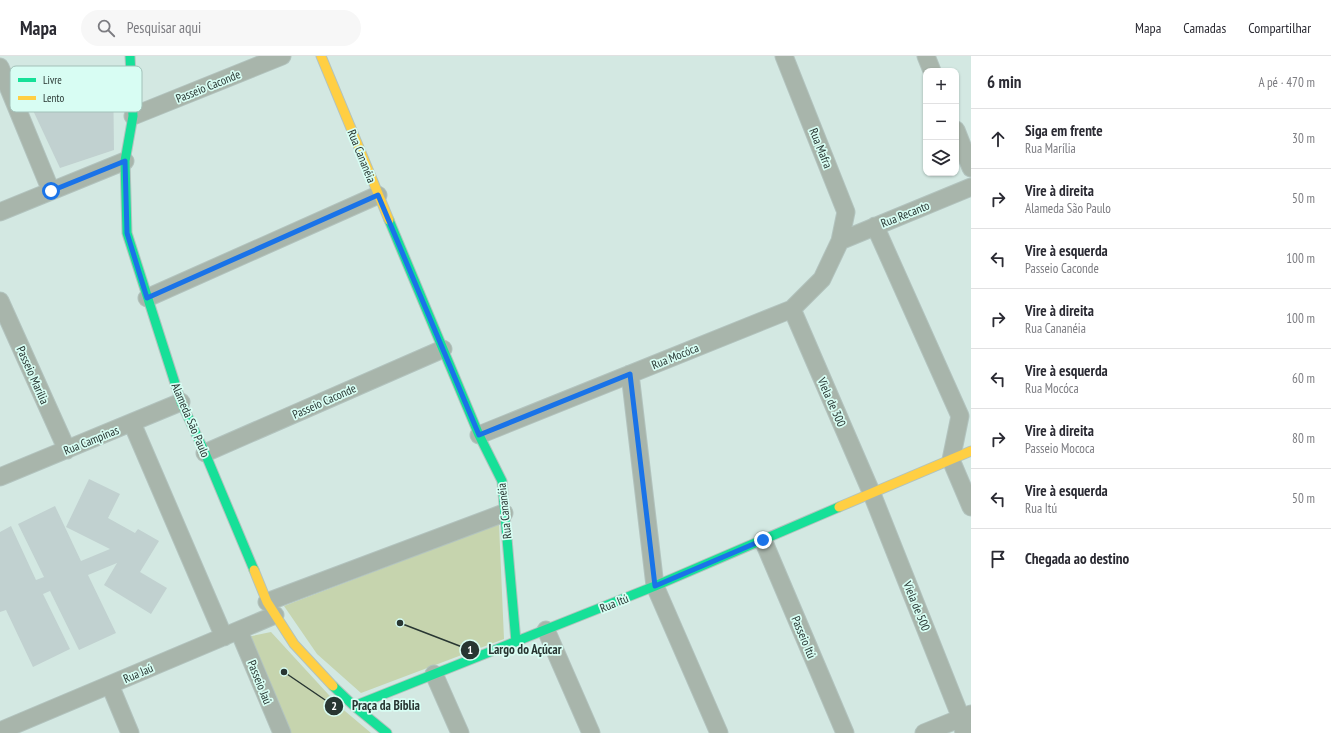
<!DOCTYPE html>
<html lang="pt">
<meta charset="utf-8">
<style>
:root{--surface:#fff;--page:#f7f7f7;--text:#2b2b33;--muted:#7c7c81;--line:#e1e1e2}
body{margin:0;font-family:"PT Sans Narrow",sans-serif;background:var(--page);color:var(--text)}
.controls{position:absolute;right:12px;top:12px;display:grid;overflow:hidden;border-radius:8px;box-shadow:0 1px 3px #0004}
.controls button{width:36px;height:36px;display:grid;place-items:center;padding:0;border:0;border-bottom:1px solid var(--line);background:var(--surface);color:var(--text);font:20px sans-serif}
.stop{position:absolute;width:12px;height:12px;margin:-9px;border:3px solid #1a73e8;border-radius:50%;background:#fff}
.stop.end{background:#1a73e8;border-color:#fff;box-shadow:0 1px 4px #0008}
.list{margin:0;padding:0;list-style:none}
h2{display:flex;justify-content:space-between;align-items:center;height:52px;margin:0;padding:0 16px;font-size:17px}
h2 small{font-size:13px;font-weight:400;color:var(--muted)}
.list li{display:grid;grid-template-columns:26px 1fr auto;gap:12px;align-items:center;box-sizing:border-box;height:60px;padding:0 16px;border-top:1px solid var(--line)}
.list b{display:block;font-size:15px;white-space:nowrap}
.list p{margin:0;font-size:13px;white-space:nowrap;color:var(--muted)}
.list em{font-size:13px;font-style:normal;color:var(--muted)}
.icon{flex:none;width:22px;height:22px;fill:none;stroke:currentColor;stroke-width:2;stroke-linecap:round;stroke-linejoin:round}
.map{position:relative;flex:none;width:971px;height:677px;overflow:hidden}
header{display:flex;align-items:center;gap:24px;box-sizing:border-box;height:56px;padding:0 20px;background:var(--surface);border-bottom:1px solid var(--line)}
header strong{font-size:19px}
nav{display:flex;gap:22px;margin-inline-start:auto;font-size:14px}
.search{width:280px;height:36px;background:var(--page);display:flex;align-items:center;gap:10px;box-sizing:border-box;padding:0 14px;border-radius:22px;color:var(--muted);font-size:15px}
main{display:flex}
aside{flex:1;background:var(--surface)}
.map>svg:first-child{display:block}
.green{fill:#c6d4ae}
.building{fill:#c1d1d0}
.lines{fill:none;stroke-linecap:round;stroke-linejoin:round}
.street-casing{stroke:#b2c3be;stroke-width:19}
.fast-casing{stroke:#b2c3be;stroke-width:11}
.slow-casing{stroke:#b2c3be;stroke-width:11}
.street{stroke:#a8b5ab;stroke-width:17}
.fast{stroke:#16e098;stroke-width:9}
.slow{stroke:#ffcf43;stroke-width:9}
.route{stroke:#1a73e8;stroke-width:5}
.labels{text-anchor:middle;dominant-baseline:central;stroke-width:3.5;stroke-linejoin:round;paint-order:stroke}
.street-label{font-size:12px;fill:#283632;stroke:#d8fdf3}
.key{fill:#d8fdf3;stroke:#a3c1b9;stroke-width:1}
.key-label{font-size:11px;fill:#283632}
.leader{fill:none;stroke:#283632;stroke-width:1.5}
.callout-dot{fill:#283632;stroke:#d8fdf3;stroke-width:1.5}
.mark-label{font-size:12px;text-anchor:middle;font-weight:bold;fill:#fff}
.callout-label{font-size:13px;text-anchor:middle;font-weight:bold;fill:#283632;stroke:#d8fdf3;stroke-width:3.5;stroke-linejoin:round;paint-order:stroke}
</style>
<header>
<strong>Mapa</strong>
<div class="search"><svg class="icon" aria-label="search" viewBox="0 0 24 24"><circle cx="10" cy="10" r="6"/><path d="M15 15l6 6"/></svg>Pesquisar aqui</div>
<nav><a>Mapa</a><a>Camadas</a><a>Compartilhar</a></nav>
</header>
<main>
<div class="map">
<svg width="971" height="677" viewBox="0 0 971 677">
<rect width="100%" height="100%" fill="#d3e8e2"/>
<path class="green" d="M 499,468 L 504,583 L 361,637 L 317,598 L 284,550 Z
M 271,576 L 339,650 L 371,677 L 287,677 L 247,581 Z"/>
<path class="building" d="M 113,13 L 114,94 L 60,112 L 30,48 L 56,38 L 78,25 Z
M 89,423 L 120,438 L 108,462 L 135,477 L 138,473 L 159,485 L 140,516 L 167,532 L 151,558 L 104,529 L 117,507 L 88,519 L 116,577 L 79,594 L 50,535 L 43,538 L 70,593 L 33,611 L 6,554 L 0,556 L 0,476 L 11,470 L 36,524 L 44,521 L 18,468 L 55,450 L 81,505 L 110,493 L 66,471 Z"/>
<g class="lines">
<g class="street-casing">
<path id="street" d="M 926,0 L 932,15
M 0,11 L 51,135
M 133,60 L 282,0
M 956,74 L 971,112
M 0,156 L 125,105
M 875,170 L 960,360 L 951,404 L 971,451
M 840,185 L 971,131
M 147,242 L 378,139
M 0,245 L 67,394
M 792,253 L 872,438 L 961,662 L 964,677
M 630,318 L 655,530 L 719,677
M 132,367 L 224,581
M 479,379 L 792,253 L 822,223 L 840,185 L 846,156 L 784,0
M 205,397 L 443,293
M 0,421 L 181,346
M 763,484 L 845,677
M 267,546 L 504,457
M 546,574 L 591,677
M 239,575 L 282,677
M 434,618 L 460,677
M 110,629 L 130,677
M 0,675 L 275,559
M 924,677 L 971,658"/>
</g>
<g class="fast-casing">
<path id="fast" d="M 130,0 L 133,60 L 125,105 L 127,177 L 181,346 L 205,397 L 254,514
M 389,164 L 479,379 L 502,425 L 516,586
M 333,630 L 354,650 L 387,677
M 354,650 L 655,530 L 839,451"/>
</g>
<g class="slow-casing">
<path id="slow" d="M 321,0 L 389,164
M 839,451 L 971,395
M 254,514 L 267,546 L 294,588 L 333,630"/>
</g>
<use href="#street" class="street"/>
<use href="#fast" class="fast"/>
<use href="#slow" class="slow"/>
</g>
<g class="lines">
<path class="route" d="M 51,135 L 125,105 L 127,177 L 147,242 L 378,139 L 479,379 L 630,318 L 655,530 L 763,484"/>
</g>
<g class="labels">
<g class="street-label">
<text transform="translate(208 30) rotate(-22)">Passeio Caconde</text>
<text transform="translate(821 92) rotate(68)">Rua Mafra</text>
<text transform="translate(362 100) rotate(68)">Rua Cananéia</text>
<text transform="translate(905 158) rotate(-22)">Rua Recanto</text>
<text transform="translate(675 300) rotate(-22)">Rua Mocóca</text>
<text transform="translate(33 319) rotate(66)">Passeio Marília</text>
<text transform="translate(324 345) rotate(-24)">Passeio Caconde</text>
<text transform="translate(832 346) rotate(66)">Viela de 300</text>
<text transform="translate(191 364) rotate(67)">Alameda São Paulo</text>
<text transform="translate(91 384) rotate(-22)">Rua Campinas</text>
<text transform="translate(504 455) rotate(-96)">Rua Cananéia</text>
<text transform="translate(614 547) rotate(-22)">Rua Itú</text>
<text transform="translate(917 550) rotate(68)">Viela de 500</text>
<text transform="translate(804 581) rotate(67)">Passeio Itú</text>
<text transform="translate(138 617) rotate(-23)">Rua Jaú</text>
<text transform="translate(260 626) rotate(68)">Passeio Jaú</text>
</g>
</g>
<rect x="10" y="10" width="132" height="46" rx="6" class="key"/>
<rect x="18" y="22" width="18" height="4" fill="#16e098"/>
<rect x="18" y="40" width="18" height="4" fill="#ffcf43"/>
<g class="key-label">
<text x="43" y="28">Livre</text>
<text x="43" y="46">Lento</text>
</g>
<path class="leader" d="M400 567L470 594M284 616L334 650"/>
<g class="callout-dot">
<circle cx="400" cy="567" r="4"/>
<circle cx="284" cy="616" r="4"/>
<circle cx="470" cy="594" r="10"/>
<circle cx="334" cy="650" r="10"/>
</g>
<g class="mark-label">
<text x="470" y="598">1</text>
<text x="334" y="654">2</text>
</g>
<g class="callout-label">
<text x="525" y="598">Largo do Açúcar</text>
<text x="386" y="654">Praça da Bíblia</text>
</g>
</svg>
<div class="controls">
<button>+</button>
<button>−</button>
<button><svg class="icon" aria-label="layers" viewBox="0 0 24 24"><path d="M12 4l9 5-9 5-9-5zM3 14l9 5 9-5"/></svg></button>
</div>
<div class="stop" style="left:51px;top:135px"></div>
<div class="stop end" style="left:763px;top:484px"></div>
</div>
<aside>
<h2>6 min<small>A pé · 470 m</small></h2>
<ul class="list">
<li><svg class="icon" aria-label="ahead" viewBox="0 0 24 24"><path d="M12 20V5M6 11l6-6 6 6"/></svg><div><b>Siga em frente</b><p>Rua Marília</p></div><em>30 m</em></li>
<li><svg class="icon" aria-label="right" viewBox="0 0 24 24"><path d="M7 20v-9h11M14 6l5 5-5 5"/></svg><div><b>Vire à direita</b><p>Alameda São Paulo</p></div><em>50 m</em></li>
<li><svg class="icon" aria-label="left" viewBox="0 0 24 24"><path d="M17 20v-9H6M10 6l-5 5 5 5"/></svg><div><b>Vire à esquerda</b><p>Passeio Caconde</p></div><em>100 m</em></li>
<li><svg class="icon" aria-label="right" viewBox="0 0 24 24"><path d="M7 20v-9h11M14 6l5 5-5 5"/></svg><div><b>Vire à direita</b><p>Rua Cananéia</p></div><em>100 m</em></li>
<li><svg class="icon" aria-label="left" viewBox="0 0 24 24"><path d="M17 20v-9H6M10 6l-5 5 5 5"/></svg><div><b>Vire à esquerda</b><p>Rua Mocóca</p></div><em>60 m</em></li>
<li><svg class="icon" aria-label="right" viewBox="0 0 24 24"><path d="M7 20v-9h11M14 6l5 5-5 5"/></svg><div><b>Vire à direita</b><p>Passeio Mococa</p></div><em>80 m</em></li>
<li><svg class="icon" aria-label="left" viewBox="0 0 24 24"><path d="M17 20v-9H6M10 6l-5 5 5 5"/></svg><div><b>Vire à esquerda</b><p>Rua Itú</p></div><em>50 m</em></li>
<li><svg class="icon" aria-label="arrive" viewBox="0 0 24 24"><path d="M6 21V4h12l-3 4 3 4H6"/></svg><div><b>Chegada ao destino</b></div></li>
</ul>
</aside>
</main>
